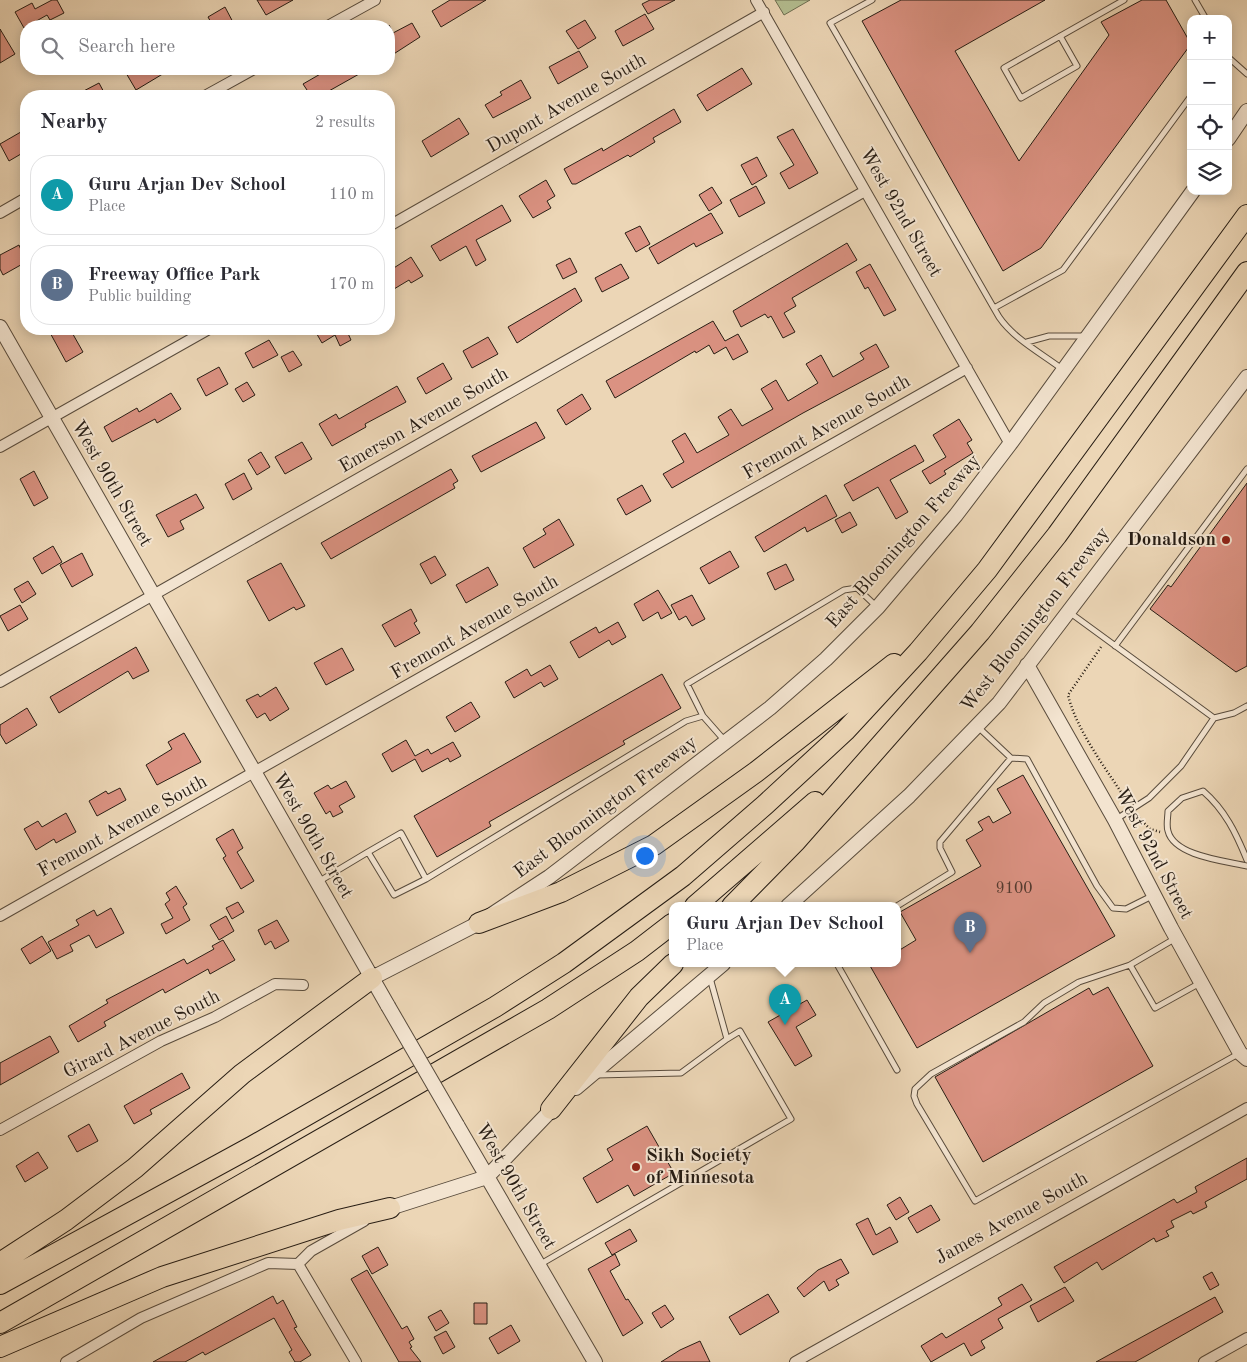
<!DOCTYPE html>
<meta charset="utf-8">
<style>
:root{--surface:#fff;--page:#f2f2f3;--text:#2b2b33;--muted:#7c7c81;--line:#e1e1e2;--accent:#0b8043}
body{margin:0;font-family:"Old Standard TT",serif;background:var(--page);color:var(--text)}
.controls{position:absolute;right:15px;top:15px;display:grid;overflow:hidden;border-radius:10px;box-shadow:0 2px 12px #0003}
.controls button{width:45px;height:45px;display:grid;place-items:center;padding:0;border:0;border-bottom:1px solid var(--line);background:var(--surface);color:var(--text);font:25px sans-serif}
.you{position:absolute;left:644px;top:855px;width:18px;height:18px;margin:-12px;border:4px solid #fff;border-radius:50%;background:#1a73e8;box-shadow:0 0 0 8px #1a73e833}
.badge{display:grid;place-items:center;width:32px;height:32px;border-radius:50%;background:var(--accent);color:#fff;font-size:16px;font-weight:700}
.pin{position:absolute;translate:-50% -41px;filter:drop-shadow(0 1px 2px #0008)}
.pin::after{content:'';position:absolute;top:26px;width:18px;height:15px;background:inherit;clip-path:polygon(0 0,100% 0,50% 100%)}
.popup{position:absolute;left:669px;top:902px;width:232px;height:65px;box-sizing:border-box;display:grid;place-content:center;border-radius:10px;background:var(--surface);filter:drop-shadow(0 1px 4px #0005);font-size:16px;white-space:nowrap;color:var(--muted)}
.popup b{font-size:19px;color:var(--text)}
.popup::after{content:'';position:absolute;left:50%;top:100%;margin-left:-10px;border:10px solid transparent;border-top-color:var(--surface)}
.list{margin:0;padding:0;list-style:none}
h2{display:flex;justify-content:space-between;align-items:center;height:65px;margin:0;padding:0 20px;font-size:21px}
h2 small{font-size:16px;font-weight:400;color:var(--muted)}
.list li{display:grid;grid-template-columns:32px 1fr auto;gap:15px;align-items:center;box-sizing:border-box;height:80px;margin:0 10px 10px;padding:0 10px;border:1px solid var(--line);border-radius:20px}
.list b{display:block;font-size:19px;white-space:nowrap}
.list p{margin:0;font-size:16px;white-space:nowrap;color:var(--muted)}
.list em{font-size:16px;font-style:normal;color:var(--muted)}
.icon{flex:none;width:28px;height:28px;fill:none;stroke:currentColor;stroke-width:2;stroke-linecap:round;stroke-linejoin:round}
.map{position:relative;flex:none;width:1247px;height:1362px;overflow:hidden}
.search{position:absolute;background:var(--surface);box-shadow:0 2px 12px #0003;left:20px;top:20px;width:375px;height:55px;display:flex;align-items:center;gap:12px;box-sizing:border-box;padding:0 18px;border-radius:20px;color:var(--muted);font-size:19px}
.panel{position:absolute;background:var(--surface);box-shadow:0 2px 12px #0003;left:20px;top:90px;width:375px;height:245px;border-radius:20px}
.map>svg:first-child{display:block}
.green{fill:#b4be91;stroke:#6e6e52}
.building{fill:#db9282;stroke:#271d14}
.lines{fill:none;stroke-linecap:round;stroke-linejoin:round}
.service-casing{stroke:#584b3c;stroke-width:7}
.minor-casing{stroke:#584b3c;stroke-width:12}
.tertiary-casing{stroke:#584b3c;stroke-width:16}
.motorway-casing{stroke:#271d14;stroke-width:22}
.path{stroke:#271d14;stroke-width:2.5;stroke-dasharray:1 2.5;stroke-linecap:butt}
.service{stroke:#f3e4d0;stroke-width:5}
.minor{stroke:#f3e4d0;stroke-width:10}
.tertiary{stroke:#f3e4d0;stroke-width:14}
.motorway{stroke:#ecd6b6;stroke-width:20}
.tertiary-bridge-casing{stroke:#584b3c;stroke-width:16;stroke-linecap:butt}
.tertiary-bridge{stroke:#f3e4d0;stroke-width:14}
.poi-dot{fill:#8f2418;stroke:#f3e4d0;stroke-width:2}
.labels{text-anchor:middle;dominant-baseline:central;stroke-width:4;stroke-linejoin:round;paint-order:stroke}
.number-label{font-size:16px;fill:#543a30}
.street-label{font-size:19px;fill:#271d14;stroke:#f3e4d0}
.poi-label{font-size:19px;font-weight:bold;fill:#271d14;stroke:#f3e4d0;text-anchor:end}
</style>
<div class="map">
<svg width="1247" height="1362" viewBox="0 0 1247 1362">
<rect width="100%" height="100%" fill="#ecd6b6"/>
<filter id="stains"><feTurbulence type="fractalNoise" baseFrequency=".004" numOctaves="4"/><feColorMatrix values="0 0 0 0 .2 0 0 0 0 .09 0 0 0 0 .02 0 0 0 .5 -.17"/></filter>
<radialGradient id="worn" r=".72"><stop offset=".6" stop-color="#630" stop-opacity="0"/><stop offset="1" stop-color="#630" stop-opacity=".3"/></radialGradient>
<path class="green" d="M 775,0 L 810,0 L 784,15 Z"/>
<path class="building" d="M 52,0 L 57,0 L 64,13 L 50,20 L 47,15 L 24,28 L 15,12 L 32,3 L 35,9 Z
M 257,0 L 293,0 L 266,15 Z
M 450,0 L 486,0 L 441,27 L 432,11 Z
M 650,0 L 675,0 L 648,14 L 642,4 Z
M 901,0 L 1045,0 L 955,51 L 1019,161 L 1109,35 L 1101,22 L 1142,0 L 1166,0 L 1191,44 L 1041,248 L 1003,271 L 862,21 Z
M 225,7 L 235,26 L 213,26 L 208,17 Z
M 645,14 L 654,29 L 623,46 L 615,31 Z
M 585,20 L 596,38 L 578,49 L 566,31 Z
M 412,23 L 420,37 L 389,57 L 389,25 L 393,33 Z
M 0,29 L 15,54 L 0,63 Z
M 579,51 L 588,67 L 558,84 L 549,67 Z
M 742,68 L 752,84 L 707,111 L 697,95 Z
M 134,69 L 171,69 L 136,90 L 126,73 Z
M 329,69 L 368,69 L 320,96 L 311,96 L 303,84 Z
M 521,80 L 531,98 L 493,118 L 485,105 L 502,95 L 500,92 Z
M 99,83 L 106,96 L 74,96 Z
M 674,109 L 681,122 L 653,138 L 655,142 L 630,157 L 628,155 L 576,184 L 572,184 L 564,169 L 602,148 L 603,151 Z
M 459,118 L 469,134 L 431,157 L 422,141 Z
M 26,129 L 26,151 L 9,161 L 0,144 Z
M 793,129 L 818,173 L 789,189 L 780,173 L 794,165 L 777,137 Z
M 757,157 L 767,176 L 752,185 L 741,165 Z
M 546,180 L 555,196 L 547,201 L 551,208 L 533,218 L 519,196 Z
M 756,186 L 765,203 L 739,217 L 730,200 Z
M 712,187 L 722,203 L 709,211 L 699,195 Z
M 502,205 L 511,221 L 476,240 L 486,260 L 476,266 L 466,246 L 440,261 L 431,246 Z
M 711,213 L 723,233 L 696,247 L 694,243 L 658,264 L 649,248 Z
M 640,226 L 650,244 L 636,252 L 625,233 Z
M 847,243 L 857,260 L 792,298 L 796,306 L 784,313 L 795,332 L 783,338 L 771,316 L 768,318 L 765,314 L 741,327 L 733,311 Z
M 19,245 L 26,262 L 3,275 L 0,269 L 0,255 Z
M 411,257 L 423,276 L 411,283 L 409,280 L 389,292 L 389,271 Z
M 570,258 L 577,272 L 563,279 L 556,265 Z
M 621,264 L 629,278 L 602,292 L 595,278 Z
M 870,264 L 896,310 L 884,316 L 868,287 L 865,289 L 856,272 Z
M 575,288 L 582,301 L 517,343 L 508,327 Z
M 713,321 L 725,341 L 738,334 L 748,352 L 733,360 L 726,347 L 714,354 L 709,345 L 696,353 L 695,351 L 615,398 L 606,381 Z
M 48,329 L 70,329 L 83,352 L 66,362 Z
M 314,329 L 346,329 L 351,340 L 340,346 L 335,335 L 322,343 Z
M 488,337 L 498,354 L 472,368 L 463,351 Z
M 269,340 L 278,355 L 253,368 L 245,353 Z
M 876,344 L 889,367 L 803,413 L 672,488 L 663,474 L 684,462 L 672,441 L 685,433 L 697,453 L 729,435 L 718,417 L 731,409 L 742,426 L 773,409 L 761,389 L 776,380 L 788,401 L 818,383 L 806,364 L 821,355 L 833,377 L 864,359 L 860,353 Z
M 293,351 L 302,365 L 289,372 L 281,357 Z
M 443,363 L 452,379 L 426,394 L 417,378 Z
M 219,367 L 228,384 L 206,396 L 197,379 Z
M 247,382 L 255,395 L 243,402 L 235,389 Z
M 397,386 L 406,402 L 365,424 L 366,427 L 332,446 L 319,424 L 336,414 L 339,419 Z
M 171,393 L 181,409 L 157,423 L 155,419 L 112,442 L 104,427 L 137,408 L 139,412 Z
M 582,394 L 591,409 L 566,425 L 557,410 Z
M 959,419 L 972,440 L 967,443 L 973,453 L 944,471 L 946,474 L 930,484 L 922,471 L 946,457 L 933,435 Z
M 536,422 L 545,438 L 481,472 L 472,456 Z
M 302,442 L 312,459 L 285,474 L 275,457 Z
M 915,445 L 924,461 L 890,480 L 908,512 L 896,519 L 878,487 L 853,501 L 844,485 Z
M 261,452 L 270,467 L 257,475 L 248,460 Z
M 451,469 L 458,481 L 453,484 L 455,488 L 331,559 L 321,543 Z
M 34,471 L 48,498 L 34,506 L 20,479 Z
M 244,473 L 252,489 L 233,500 L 225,484 Z
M 1247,483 L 1247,666 L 1236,672 L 1150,609 L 1168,585 L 1171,587 Z
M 642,485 L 651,501 L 626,515 L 617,499 Z
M 196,494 L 204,508 L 180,521 L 184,529 L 168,537 L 156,515 Z
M 826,495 L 837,516 L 807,532 L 805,527 L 764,552 L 755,537 Z
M 850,512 L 857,525 L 842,533 L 835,520 Z
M 559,519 L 574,545 L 534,568 L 523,548 L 546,534 L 543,529 Z
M 53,546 L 62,562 L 42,574 L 33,558 Z
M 730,551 L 739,567 L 709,584 L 700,568 Z
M 82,553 L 93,575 L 72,587 L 60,565 Z
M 435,556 L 446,575 L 431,584 L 420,564 Z
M 281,563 L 305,606 L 296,610 L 294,607 L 269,621 L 247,581 Z
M 786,564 L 794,580 L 775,590 L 767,573 Z
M 488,567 L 498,585 L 466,603 L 456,585 Z
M 28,581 L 36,594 L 22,603 L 14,589 Z
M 658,590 L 672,613 L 661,619 L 658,612 L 643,621 L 634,604 Z
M 692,595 L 705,619 L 692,626 L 686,616 L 679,620 L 671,605 Z
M 20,605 L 28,619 L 8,631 L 0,616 Z
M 411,609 L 417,621 L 414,623 L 420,633 L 395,647 L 382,625 Z
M 618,622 L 626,637 L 612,645 L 609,640 L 579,658 L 570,642 L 596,627 L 599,633 Z
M 136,647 L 149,671 L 133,679 L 128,671 L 59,713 L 50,697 Z
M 342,648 L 354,670 L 326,685 L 314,663 Z
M 550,665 L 558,679 L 544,687 L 541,682 L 514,698 L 505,682 L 527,669 L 531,676 Z
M 662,674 L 681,708 L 623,741 L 625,744 L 489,822 L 491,826 L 437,857 L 414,816 Z
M 276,687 L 289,709 L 270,721 L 265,713 L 257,718 L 246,700 L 258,694 L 260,697 Z
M 471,702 L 480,717 L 455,732 L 446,717 Z
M 27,708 L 37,725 L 6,744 L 0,734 L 0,725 Z
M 184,733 L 201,762 L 157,785 L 146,765 L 172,749 L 168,742 Z
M 406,740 L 415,756 L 428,749 L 431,754 L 453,742 L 461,756 L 450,762 L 448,758 L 422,772 L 415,759 L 392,772 L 382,754 Z
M 1023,775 L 1115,936 L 917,1048 L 869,964 L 898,964 L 898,951 L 916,940 L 900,912 L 981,866 L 966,840 L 983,830 L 978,822 L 989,816 L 993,823 L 1011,813 L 997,789 Z
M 346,781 L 355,797 L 339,806 L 343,812 L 333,817 L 330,811 L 326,814 L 314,793 L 328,785 L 331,789 Z
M 120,788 L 126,800 L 97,816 L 89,801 L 106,791 L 108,794 Z
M 66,813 L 76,832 L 56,843 L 54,839 L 36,850 L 24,829 L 38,821 L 42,827 Z
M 233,829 L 243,848 L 237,852 L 254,881 L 241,889 L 223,858 L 226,856 L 216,839 Z
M 176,886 L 187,904 L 183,907 L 190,920 L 166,934 L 161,924 L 173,918 L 165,904 L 170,900 L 166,893 Z
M 238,902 L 244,912 L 232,919 L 226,908 Z
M 111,908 L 124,933 L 96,948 L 89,935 L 70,945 L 73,951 L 57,959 L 48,942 L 79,925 L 76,920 L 94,910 L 97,916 Z
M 226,916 L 234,931 L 219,940 L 210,925 Z
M 277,920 L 289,941 L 275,949 L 271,941 L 265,945 L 258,930 Z
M 42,936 L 51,951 L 30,964 L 21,949 Z
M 223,940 L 235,960 L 210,974 L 208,969 L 165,993 L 163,989 L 104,1022 L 106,1026 L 78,1042 L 69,1026 L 108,1003 L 106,1000 L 184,959 L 187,964 L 214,949 L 212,946 Z
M 1108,987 L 1153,1066 L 983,1162 L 935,1077 L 1089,988 L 1093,995 Z
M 807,1000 L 816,1015 L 796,1027 L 812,1056 L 795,1066 L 768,1022 Z
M 50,1036 L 59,1052 L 0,1085 L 0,1063 Z
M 182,1073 L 190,1088 L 150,1110 L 152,1114 L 134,1124 L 124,1106 Z
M 89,1124 L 98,1141 L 77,1152 L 68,1136 Z
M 647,1126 L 674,1173 L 634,1196 L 628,1185 L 597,1203 L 583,1178 L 613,1160 L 607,1149 Z
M 38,1152 L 48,1168 L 25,1182 L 16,1166 Z
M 1247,1158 L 1247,1179 L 1205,1202 L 1207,1207 L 1193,1214 L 1191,1211 L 1171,1221 L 1174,1227 L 1166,1231 L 1169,1236 L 1156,1242 L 1154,1238 L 1102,1270 L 1097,1262 L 1064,1283 L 1054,1267 L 1174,1199 L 1177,1203 L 1197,1192 L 1195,1187 Z
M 900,1197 L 909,1212 L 896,1220 L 887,1205 Z
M 931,1205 L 940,1220 L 917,1233 L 908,1218 Z
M 868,1218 L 876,1235 L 890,1227 L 898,1242 L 873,1255 L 856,1224 Z
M 630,1229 L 637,1241 L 612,1255 L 605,1243 Z
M 378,1247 L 388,1265 L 372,1274 L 362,1256 Z
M 615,1254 L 620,1265 L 610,1271 L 626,1300 L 628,1299 L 643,1323 L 623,1336 L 588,1269 Z
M 841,1259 L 849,1273 L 836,1280 L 839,1285 L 829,1291 L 824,1281 L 804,1297 L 797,1288 L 818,1270 Z
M 367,1270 L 402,1329 L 407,1326 L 414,1339 L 409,1342 L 412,1347 L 410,1348 L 421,1362 L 399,1362 L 351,1279 Z
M 1212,1272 L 1219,1285 L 1210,1290 L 1203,1277 Z
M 1022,1284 L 1032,1300 L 998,1319 L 1003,1328 L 981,1341 L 985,1348 L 971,1356 L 964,1343 L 931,1362 L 921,1346 L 942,1333 L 946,1338 L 1002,1305 L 998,1298 Z
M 1065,1287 L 1074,1301 L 1038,1322 L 1030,1306 Z
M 768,1294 L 779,1312 L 740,1335 L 729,1317 Z
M 273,1296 L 277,1304 L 283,1300 L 297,1327 L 294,1328 L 311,1355 L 300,1362 L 295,1362 L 289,1352 L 292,1350 L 274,1318 L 205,1355 L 203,1352 L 185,1362 L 153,1362 Z
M 1215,1297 L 1223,1312 L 1144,1357 L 1135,1362 L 1096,1362 Z
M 474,1303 L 487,1303 L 487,1324 L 474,1324 Z
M 665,1305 L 674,1319 L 661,1328 L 652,1313 Z
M 441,1310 L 449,1323 L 436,1331 L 428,1317 Z
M 511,1325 L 520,1341 L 498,1354 L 489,1338 Z
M 446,1331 L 455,1347 L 443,1354 L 434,1337 Z
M 700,1341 L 710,1362 L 661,1362 L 680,1350 Z"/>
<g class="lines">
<g class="service-casing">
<path id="service" d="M 872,0 L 830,23 L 999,317 C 1014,339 1041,353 1062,369
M 1195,0 L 1206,19
M 1060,36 L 1077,66 L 1021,98 L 1004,68 L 1124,0
M 1228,57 L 1247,74
M 994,308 L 1063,270 L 1191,96
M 1027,342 L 1049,336 L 1085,336
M 1069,612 L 1214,718 L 1234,713 L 1247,706
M 1115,646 L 1247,469
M 703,716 L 687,684 L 844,590 L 857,588 L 877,607
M 978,727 L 1011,758 L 1027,759 L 1097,886 L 1113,908 L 1126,909 L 1152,896
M 1115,820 L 1149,798 L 1181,766 L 1214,718
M 368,852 L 401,833 L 426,879
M 1247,860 C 1236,833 1225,810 1203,791 L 1182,798 L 1168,811 C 1168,817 1166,825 1168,831 C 1174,856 1225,861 1247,866
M 318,882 L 368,852 L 394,895 L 426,879 L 686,721 L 703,716 L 725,741
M 897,906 L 952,872 L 940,848 L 940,842 L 1011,758
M 1176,938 L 1130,965 L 1155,1008 L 1200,983
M 837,964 L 897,1070
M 1130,965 L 1079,982 L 1044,1003 L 1024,1022 L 931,1074 L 915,1089 L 914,1096 L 917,1104 L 975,1201 L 1240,1053
M 597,1075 L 681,1073 L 727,1039 L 710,978
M 539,1265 L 791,1119 L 740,1031 L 727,1039"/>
</g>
<g class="minor-casing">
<path id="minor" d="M 756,0 L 1010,444
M 328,26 L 375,0
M 205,96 L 254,69
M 0,213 L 26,198
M 389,226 L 764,12
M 0,447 L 209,329
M 0,682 L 865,191
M 0,916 L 967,368
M 0,1130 L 161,1041 L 215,1017 L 275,984 L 303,985
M 298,1264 L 356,1362
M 66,1362 L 141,1318 L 268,1263 L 298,1264 L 311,1251 L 364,1221
M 795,1362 L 1247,1108
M 1204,1362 L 1247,1338"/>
</g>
<g class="tertiary-casing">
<path id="tertiary" d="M 1228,139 L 1247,111
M 0,327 L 388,1006
M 1027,665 L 1115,820 L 1171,928 L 1240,1053 L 1247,1059
M 788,906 L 909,796 L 999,703 L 1247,377
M 372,978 L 479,923 L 549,877 L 770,708 L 826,659 L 878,607 L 956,515 L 1010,444 L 1193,191
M 576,1088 L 723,964
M 457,1125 L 595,1362
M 390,1208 L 487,1177 L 558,1103"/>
</g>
<g class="motorway-casing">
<path id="motorway" d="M 695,906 L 815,802
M 732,906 L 796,841 L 980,632 L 1057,535 L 1247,272
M 479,923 L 561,892 L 654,845 L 756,772 L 894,664
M 551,1109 L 639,997 L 673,964
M 0,1263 L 66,1220 L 135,1168 L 242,1074 L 372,978
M 0,1284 L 253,1146 L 495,1007 L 564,963 L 683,876 L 766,804 L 845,731 L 918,652 L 987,570 L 1247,215
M 0,1323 L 548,1009 L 637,951 L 672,924
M 0,1347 L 162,1277 L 339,1220 L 390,1208"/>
</g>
<path class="path" d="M 1101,647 L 1068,695 C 1077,732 1108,771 1128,803
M 1137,816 L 1150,829 L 1160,832"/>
<use href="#service" class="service"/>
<use href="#minor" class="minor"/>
<use href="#tertiary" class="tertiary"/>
<use href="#motorway" class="motorway"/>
<g class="tertiary-bridge-casing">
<path id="tertiary-bridge" d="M 388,1006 L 457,1125"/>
</g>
<use href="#tertiary-bridge" class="tertiary-bridge"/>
</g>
<g class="poi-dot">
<circle cx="1226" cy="540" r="5"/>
<circle cx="636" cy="1167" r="5"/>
</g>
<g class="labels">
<g class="number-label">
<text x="1014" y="889">9100</text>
</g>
<g class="street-label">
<text transform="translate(567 104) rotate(-30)">Dupont Avenue South</text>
<text transform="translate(900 213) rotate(60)">West 92nd Street</text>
<text transform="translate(424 421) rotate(-30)">Emerson Avenue South</text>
<text transform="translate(827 428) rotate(-30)">Fremont Avenue South</text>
<text transform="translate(111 484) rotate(60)">West 90th Street</text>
<text transform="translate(904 542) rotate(-49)">East Bloomington Freeway</text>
<text transform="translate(1036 620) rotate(-52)">West Bloomington Freeway</text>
<text transform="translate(475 628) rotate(-30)">Fremont Avenue South</text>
<text transform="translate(606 808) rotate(-37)">East Bloomington Freeway</text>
<text transform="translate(123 827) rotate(-29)">Fremont Avenue South</text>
<text transform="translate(312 836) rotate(60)">West 90th Street</text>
<text transform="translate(1153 854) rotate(62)">West 92nd Street</text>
<text transform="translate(142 1035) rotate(-27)">Girard Avenue South</text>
<text transform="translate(515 1187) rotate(60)">West 90th Street</text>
<text transform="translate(1012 1219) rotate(-29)">James Avenue South</text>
</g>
<g class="poi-label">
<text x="1216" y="540">Donaldson</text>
<text x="646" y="1156" text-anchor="start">Sikh Society<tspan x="646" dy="22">of Minnesota</tspan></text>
</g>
</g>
<rect width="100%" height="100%" filter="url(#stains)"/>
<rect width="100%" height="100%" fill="url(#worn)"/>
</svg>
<div class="controls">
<button>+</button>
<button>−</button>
<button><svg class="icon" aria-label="locate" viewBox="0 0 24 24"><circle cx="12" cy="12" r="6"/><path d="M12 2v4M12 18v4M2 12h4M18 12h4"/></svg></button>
<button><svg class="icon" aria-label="layers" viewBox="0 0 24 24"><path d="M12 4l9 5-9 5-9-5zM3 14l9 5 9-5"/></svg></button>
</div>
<div class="you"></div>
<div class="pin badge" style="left:785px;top:1025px;background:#0f9aa8">A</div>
<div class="popup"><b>Guru Arjan Dev School</b>Place</div>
<div class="pin badge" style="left:970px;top:953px;background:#5c6f8a">B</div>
<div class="search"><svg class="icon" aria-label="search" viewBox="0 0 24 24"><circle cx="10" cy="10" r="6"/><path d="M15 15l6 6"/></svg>Search here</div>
<section class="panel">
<h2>Nearby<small>2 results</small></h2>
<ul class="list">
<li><span class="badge" style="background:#0f9aa8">A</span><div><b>Guru Arjan Dev School</b><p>Place</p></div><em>110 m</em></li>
<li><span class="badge" style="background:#5c6f8a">B</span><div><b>Freeway Office Park</b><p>Public building</p></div><em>170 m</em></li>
</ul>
</section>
</div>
